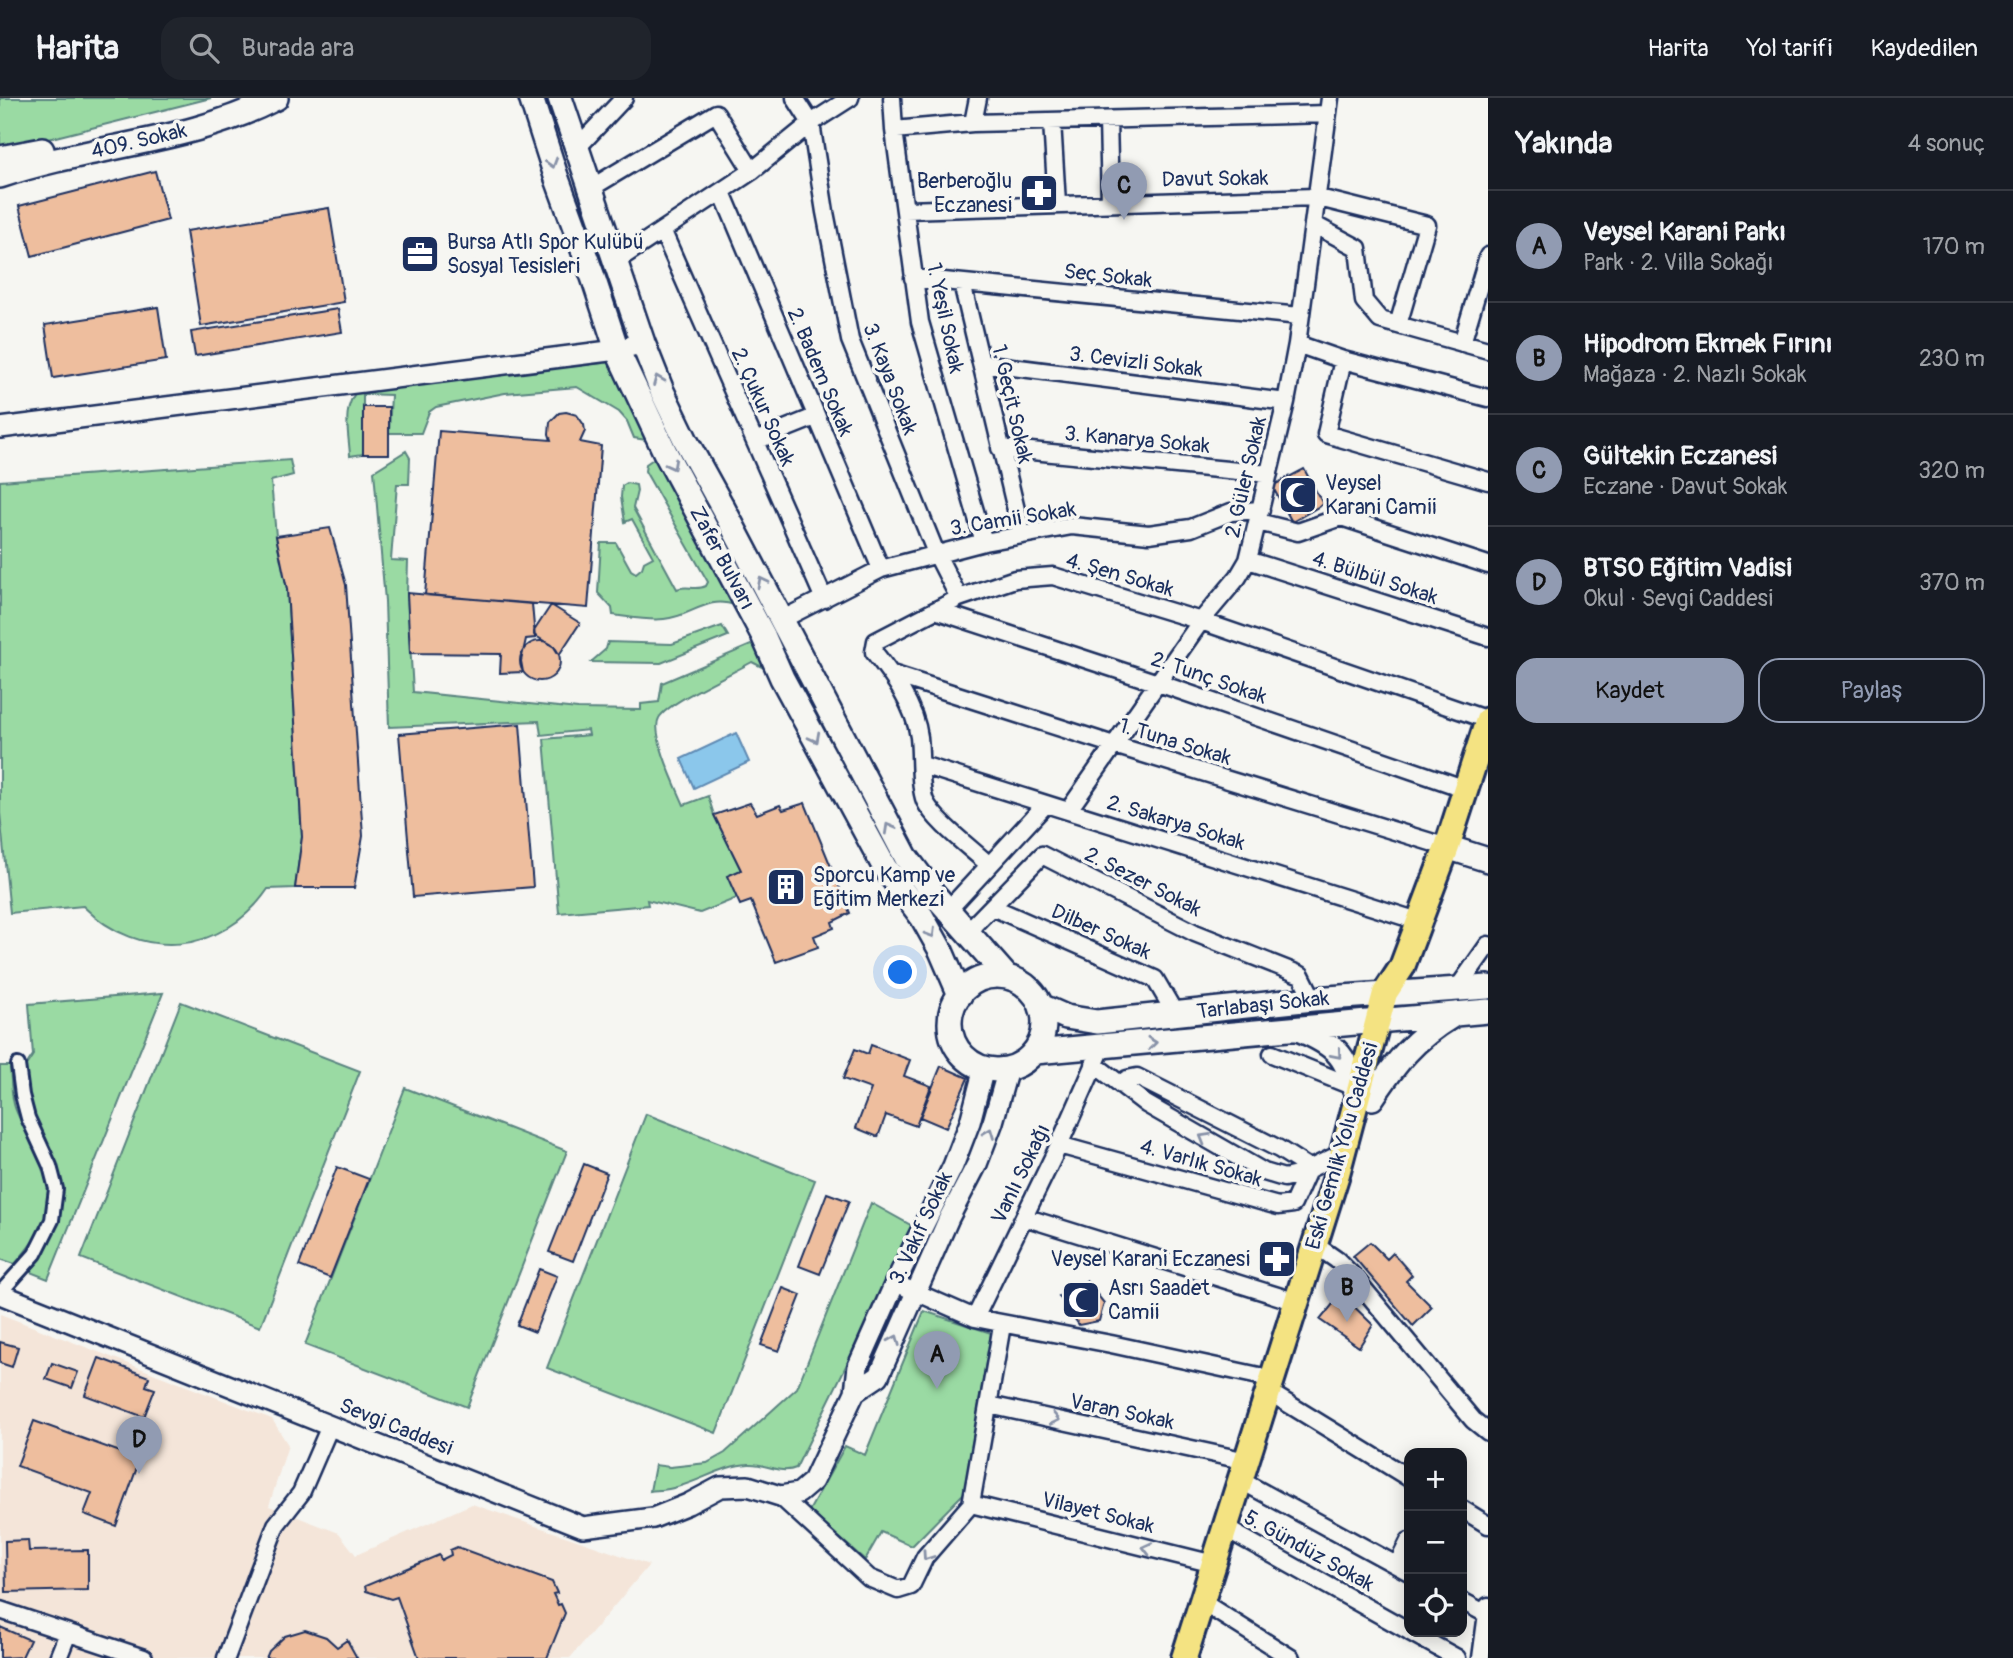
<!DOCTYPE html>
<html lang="tr">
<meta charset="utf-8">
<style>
:root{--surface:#171b24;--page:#20242c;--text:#f1f3f6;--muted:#9ea1a6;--line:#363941;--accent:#919bb2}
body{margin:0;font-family:Pangolin,sans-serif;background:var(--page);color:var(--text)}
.controls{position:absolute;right:21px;bottom:21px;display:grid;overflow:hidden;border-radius:14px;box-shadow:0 4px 18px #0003}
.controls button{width:63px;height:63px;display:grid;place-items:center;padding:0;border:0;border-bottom:2px solid var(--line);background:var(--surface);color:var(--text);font:35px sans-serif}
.you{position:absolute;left:901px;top:875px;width:24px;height:24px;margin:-18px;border:5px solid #fff;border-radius:50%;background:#1a73e8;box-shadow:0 0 0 10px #1a73e833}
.badge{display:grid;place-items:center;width:46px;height:46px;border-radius:50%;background:var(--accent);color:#111;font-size:23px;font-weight:700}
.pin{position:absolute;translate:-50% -58px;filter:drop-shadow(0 2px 4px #0008)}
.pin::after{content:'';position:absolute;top:37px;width:24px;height:21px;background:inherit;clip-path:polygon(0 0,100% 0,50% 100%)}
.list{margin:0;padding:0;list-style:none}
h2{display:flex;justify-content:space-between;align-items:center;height:91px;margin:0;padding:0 28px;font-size:30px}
h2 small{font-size:23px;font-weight:400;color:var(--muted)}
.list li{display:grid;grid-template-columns:46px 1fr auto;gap:21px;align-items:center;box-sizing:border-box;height:112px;padding:0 28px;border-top:2px solid var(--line)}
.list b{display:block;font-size:26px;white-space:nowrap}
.list p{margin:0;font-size:23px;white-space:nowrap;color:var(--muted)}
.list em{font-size:23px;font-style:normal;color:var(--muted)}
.actions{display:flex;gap:14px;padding:21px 28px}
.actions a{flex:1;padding:16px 0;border:2px solid var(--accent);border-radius:21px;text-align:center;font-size:24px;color:var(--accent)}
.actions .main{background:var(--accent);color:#111}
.icon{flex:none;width:38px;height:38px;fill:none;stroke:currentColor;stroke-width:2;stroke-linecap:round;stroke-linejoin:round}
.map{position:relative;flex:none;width:1488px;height:1560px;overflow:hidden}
header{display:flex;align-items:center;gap:42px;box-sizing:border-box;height:98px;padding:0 35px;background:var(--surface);border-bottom:2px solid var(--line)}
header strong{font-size:33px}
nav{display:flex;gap:38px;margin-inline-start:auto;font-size:24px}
.search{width:490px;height:63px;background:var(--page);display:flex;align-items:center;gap:18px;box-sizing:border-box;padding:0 24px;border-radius:21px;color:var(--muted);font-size:26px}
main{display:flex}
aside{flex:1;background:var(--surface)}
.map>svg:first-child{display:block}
.built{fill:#f4e5d9}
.green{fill:#9adaa3;stroke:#5a8480;stroke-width:2}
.water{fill:#8bc7eb;stroke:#5e8ab3;stroke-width:2}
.building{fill:#eebe9e;stroke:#1b2f5e;stroke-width:2}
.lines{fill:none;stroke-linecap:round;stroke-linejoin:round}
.pedestrian-casing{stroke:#1b2f5e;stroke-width:18}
.minor-casing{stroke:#1b2f5e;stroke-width:21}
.tertiary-casing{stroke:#1b2f5e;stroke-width:24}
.secondary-casing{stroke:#1b2f5e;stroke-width:28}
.primary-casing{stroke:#1b2f5e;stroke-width:30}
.pedestrian{stroke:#f6f6f2;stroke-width:12}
.minor{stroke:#f6f6f2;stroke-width:16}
.tertiary{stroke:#f6f6f2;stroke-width:19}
.secondary{stroke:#f6f6f2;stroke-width:23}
.primary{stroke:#f4e382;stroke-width:24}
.oneway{stroke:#8892a8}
.labels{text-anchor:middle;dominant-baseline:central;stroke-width:7;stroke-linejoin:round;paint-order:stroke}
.street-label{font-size:21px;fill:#1b2f5e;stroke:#f6f6f2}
.poi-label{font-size:21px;fill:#1b2f5e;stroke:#f6f6f2;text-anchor:start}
</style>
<header>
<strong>Harita</strong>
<div class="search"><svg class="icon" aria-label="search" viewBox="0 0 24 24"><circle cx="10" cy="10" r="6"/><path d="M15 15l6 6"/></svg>Burada ara</div>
<nav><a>Harita</a><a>Yol tarifi</a><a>Kaydedilen</a></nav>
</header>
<main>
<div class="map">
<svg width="1488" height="1560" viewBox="0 0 1488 1560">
<rect width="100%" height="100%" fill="#f6f6f2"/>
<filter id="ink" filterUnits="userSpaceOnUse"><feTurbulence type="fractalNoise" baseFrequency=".0143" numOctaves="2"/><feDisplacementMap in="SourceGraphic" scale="14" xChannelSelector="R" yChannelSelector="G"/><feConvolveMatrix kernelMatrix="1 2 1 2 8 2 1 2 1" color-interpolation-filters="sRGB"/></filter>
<g filter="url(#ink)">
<path class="built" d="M 0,1216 L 272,1321 L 288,1347 L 269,1408 L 339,1435 L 356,1457 L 472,1406 L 649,1467 L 570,1560 L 0,1560 Z"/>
<path class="green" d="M 0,0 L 211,0 L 0,53 Z
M 620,263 L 651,339 L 646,342 L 634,340 L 627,323 L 619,314 L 577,289 L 505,295 L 436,309 L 429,314 L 421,335 L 389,335 L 391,297 L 363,296 L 363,356 L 350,358 C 349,335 341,310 358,292 Z
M 406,353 L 410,360 L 409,386 L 397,386 L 391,462 L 408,463 L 407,495 L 413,594 L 578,611 L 641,612 L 641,606 L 659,604 L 662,585 L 760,543 L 768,572 L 752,564 C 733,575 668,604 659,620 C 650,635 677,691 684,707 L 708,698 L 714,717 L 741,772 L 728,778 L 737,800 L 700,815 L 647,802 L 648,807 L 559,815 L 544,641 L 589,637 L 588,632 L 541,637 L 539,623 L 389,629 L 385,503 L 374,373 Z
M 659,357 L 735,507 C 706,497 692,519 664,521 C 648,523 630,519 613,517 L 612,510 L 598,495 L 601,445 L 616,445 L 631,472 L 636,475 L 642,470 L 644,464 L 653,459 L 632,421 L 625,424 L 621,399 L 622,388 L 627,385 L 636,387 L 637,393 L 633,410 L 677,491 C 687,487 696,493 706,488 L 708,484 L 645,373 L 646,366 Z
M 290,362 L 293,377 L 271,383 L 276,438 L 287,491 L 302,739 L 295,790 L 268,791 C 223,857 140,865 83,808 L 10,815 L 0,715 L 0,383 Z
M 722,528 L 728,538 L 661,565 L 591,564 L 606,551 L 608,544 L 672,546 Z
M 163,895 L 48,1181 L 25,1172 L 41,1158 L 56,1131 L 62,1090 L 57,1066 L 31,1013 L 23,967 L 27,966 L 33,957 L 29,906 Z
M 181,904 L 360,973 L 260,1229 L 81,1160 Z
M 0,968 L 10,968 C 11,980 11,994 14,1006 C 17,1019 27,1033 34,1045 C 64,1100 53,1120 15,1166 L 0,1161 Z
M 405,990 L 567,1053 L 467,1309 L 305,1247 Z
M 646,1016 L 815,1082 L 716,1335 L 547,1270 Z
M 871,1105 L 914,1129 L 796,1370 C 780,1377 766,1365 749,1366 C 724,1367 701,1383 677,1389 C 668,1392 658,1392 650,1393 L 655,1367 L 670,1369 L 707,1365 L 725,1355 L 797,1290 Z
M 924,1213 L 991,1235 L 964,1395 L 912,1448 L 881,1434 L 865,1462 L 809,1413 L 845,1348 L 865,1357 Z"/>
<path class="water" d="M 736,635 L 749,664 L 694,690 L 681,661 Z"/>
<path class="building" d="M 155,73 L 168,122 L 32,158 L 19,108 Z
M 329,110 L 344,204 L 201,228 L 186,133 Z
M 158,209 L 166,262 L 53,280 L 45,227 Z
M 338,211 L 342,234 L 195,258 L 191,234 Z
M 363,309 L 389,309 L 389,356 L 363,356 Z
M 566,314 L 577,317 L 584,327 L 585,333 L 580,344 L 601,348 L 588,510 L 425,497 L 439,333 L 551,342 L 549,336 L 550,324 L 559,315 Z
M 1304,371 L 1323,406 L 1292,424 L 1272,388 Z
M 330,430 L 346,487 L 363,738 L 354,790 L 295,790 L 302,739 L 287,491 L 276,438 Z
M 407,495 L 532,506 L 535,540 L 526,541 L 521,563 L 523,574 L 500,575 L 501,556 L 410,555 Z
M 551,507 L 580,525 L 559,557 L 554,549 L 534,537 L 534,533 Z
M520 563a20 20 0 1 1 40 0a20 20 0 1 1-40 0Z
M 520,626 L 533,789 L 413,799 L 399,636 Z
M 750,705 L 757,716 L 780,707 L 783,712 L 805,705 L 850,815 L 832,824 L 834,830 L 814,838 L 818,849 L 776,864 L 751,803 L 740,807 L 727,778 L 741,772 L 714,717 Z
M 871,947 L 910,962 L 904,978 L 931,988 L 916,1028 L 886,1017 L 878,1039 L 856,1030 L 871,991 L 843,981 L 855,951 L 868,956 Z
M 941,968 L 968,980 L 946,1030 L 920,1019 Z
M 584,1066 L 607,1075 L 573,1163 L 549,1154 Z
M 337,1069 L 369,1081 L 330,1180 L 299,1168 Z
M 827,1095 L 849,1103 L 820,1176 L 799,1168 Z
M 1370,1144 L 1387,1161 L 1393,1155 L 1412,1177 L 1406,1183 L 1432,1209 L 1413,1228 L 1353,1158 Z
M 539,1171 L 557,1178 L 535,1234 L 517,1227 Z
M 1086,1183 L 1104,1205 L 1099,1223 L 1079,1227 L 1059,1198 Z
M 783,1190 L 801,1197 L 779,1253 L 761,1247 Z
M 1341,1196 L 1373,1227 L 1359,1249 L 1320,1222 Z
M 0,1244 L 18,1249 L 12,1269 L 0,1265 Z
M 99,1260 L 149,1279 L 146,1288 L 155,1291 L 144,1319 L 85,1297 Z
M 52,1265 L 78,1274 L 72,1290 L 46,1281 Z
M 34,1323 L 140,1361 L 116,1428 L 84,1416 L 92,1395 L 17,1368 Z
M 28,1442 L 29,1453 L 88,1452 L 88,1492 L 6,1494 L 5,1443 Z
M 457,1449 L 552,1484 L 557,1495 L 553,1496 L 558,1507 L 561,1506 L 565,1515 L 547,1560 L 419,1560 L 397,1499 L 391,1501 L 366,1493 L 365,1488 L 439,1457 L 441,1462 L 451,1457 L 450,1452 Z
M 0,1529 L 30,1542 L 22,1559 L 0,1560 Z
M 305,1532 L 326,1539 L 337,1549 L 347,1542 L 357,1560 L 266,1560 L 269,1553 L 285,1538 Z"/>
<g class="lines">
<g class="pedestrian-casing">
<path id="pedestrian" d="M 0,1195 L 35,1156 L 52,1122 L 56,1091 L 50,1068 L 28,1020 L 22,997 L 18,967"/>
</g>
<g class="minor-casing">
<path id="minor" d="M 795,0 L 811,25 L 825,114 L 850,242 L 936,455 L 959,500
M 892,0 L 894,32 L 920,224 L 984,444
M 1108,22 L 1110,104
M 1052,23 L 1057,106
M 973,25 L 978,0
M 894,32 L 973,25 L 1328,16
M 576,51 L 624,0
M 591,90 L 716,15 L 752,73
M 722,94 L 881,471
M 905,112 L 1315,99 L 1427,127 L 1398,227
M 1313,126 L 1358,150 L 1364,203 L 1380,222 L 1488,252
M 663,134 L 824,501
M 616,163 L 752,73 L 811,25 L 850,0
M 913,180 L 1300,218
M 962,185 L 1022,437
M 1462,245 L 1488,158
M 1297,246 L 1343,262 L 1488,300
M 1343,262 L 1326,336 L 1488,383
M 981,265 L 1286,304
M 755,343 L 815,319
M 1000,350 L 1269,376
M 1258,424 L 1298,434 L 1341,419 L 1488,467
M 1248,462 L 1488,539
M 938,513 L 1158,585 L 1466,691
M 781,522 L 881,471 L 984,444 L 1072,428 L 1149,436 L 1191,430 L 1231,414 L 1261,412
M 892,576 L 1114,647 L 1447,749
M 922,667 L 1418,823
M 1068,713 L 1201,523 L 1238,479 L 1248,462 L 1286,304 L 1297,246 L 1330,0
M 989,767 C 972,751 934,723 925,703 C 919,688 921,656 919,639 C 915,608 893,578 874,554 L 876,543 L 959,500 L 1015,481 L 1053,478 L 1201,523 L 1488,622
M 992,809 L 1155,881 L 1176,917
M 948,812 L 1046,706
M 967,834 L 1042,757 L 1195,835 L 1301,877 L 1313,901
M 1457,891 L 1488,847
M 1272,956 L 1354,989
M 1094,966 L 1146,1006 L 1264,1074 L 1284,1080 L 1297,1077 L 1342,1055
M 1121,987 L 1127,981 L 1137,979 L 1279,1051 L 1309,1070
M 1059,1047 L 1278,1108 L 1293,1106 L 1309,1070
M 1024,1119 L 1297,1204
M 1324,1153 L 1337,1162 L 1353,1178 L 1473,1322 L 1488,1334
M 895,1185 L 975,1220 L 1111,1246 L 1273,1281
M 975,1220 L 1059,1047 L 1102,950
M 1269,1294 L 1409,1380
M 989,1307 L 1247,1363
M 1240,1382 L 1409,1474
M 780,1398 L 869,1480 L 898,1492 L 911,1488 L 925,1459 L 971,1406
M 971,1406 L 1214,1466
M 971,1406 L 1002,1227
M 1462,1411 L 1488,1427
M 1225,1430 L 1409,1533
M 1397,1467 L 1409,1443
M 1462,1503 L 1488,1517
M 1202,1504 L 1291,1560
M 0,1512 L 144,1560
M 1410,1534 L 1457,1560
M 58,1560 L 68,1535
M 226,1560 L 276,1427 L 301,1395 L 330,1328
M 1481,1560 L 1488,1508"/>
</g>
<g class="tertiary-casing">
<path id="tertiary" d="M 0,330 L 617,252 L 643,245
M 0,1196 L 583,1429 L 653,1420 L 688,1406 L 720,1389 L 748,1388 L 780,1398 L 799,1395 L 813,1383 L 855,1294 L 858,1268 L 895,1185 L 953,1068 L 970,1024 L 984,970
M 855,1294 L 879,1278 L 949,1120 L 977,1066 L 993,1024 L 1008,971"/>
</g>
<g class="secondary-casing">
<path id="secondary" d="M 531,0 L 556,78 L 593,179 L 617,252 L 665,354 L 763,537 L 782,580 L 885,770 L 922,819 L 941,853 L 960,897
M 560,0 L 643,245 L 662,293 L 686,343 L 723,410 L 906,759 L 933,795 L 1007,879
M 0,60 L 42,52
M 0,78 C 90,47 191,45 276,0
M 1447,749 L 1488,762
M950 925a47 47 0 1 1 94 0a47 47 0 1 1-94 0Z
M 1041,908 L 1066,919 L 1097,924 L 1313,901 L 1488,889
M 1298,931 C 1341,949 1345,958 1358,1001
M 1035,954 L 1488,913
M 1372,1000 C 1396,964 1414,941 1452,918"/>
</g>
<g class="primary-casing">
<path id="primary" d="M 1184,1560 L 1337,1076 L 1385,895 L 1402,869 L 1447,749 L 1488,622"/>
</g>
<use href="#pedestrian" class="pedestrian"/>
<use href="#minor" class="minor"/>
<use href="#tertiary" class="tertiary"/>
<use href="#secondary" class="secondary"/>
<use href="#primary" class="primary"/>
</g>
<defs><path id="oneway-chevron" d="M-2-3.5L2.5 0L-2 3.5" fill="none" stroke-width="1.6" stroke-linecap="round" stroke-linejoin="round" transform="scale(1.75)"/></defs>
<g class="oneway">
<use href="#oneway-chevron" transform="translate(552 65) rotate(73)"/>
<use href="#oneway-chevron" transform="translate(658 282) rotate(-112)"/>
<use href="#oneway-chevron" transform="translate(672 367) rotate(62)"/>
<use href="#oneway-chevron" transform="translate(762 484) rotate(-117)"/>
<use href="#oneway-chevron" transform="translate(815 640) rotate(62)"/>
<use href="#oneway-chevron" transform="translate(889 730) rotate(-119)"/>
<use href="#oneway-chevron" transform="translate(931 835) rotate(59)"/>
<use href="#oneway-chevron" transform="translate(1152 945) rotate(-6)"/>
<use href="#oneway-chevron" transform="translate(1337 956) rotate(49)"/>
<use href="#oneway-chevron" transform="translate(989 1035) rotate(-69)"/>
<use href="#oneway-chevron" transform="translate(1204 1040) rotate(-150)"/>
<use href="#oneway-chevron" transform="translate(895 1242) rotate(-67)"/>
<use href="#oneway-chevron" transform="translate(1055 1321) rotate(12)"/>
<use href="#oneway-chevron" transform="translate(1147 1450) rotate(-166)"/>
<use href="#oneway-chevron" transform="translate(927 1458) rotate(124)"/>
</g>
</g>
<defs>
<g id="pharmacy-square" transform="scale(2.0125)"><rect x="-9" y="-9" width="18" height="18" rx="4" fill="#1b2f5e" stroke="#f6f6f2"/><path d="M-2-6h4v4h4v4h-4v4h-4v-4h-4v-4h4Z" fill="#fff"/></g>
<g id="office-square" transform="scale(2.0125)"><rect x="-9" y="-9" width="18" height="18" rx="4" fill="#1b2f5e" stroke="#f6f6f2"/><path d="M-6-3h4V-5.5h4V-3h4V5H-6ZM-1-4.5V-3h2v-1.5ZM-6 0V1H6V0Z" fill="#fff"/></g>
<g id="mosque-square" transform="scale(2.0125)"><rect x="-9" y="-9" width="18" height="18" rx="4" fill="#1b2f5e" stroke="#f6f6f2"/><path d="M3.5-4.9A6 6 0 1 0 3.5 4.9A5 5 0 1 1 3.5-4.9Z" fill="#fff"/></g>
<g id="building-square" transform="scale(2.0125)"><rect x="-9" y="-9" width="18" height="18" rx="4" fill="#1b2f5e" stroke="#f6f6f2"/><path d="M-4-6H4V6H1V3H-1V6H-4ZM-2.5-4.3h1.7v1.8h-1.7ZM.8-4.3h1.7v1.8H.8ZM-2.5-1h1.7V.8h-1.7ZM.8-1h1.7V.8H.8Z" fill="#fff"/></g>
</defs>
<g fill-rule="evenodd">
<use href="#pharmacy-square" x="1039" y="95"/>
<use href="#office-square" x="420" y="156"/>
<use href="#mosque-square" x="1298" y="397"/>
<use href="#building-square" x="786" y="789"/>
<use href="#pharmacy-square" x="1277" y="1161"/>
<use href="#mosque-square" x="1081" y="1202"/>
</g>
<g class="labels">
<g class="street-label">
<text transform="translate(139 43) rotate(-13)">409. Sokak</text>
<text transform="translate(1215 81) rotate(-1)">Davut Sokak</text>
<text transform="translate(1108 178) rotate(6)">Seç Sokak</text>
<text transform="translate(945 220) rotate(78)">1. Yeşil Sokak</text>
<text transform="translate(1136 264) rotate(7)">3. Cevizli Sokak</text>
<text transform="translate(820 274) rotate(67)">2. Badem Sokak</text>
<text transform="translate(890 281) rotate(69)">3. Kaya Sokak</text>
<text transform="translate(1012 306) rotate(77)">1. Geçit Sokak</text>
<text transform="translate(763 309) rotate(66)">2. Çukur Sokak</text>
<text transform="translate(1137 342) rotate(5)">3. Kanarya Sokak</text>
<text transform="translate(1246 379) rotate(-77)">2. Güler Sokak</text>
<text transform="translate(1013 421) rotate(-9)">3. Camii Sokak</text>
<text transform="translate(722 460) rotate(62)">Zafer Bulvarı</text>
<text transform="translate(1120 477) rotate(16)">4. Şen Sokak</text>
<text transform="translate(1375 480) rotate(18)">4. Bülbül Sokak</text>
<text transform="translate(1209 580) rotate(19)">2. Tunç Sokak</text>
<text transform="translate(1175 644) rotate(17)">1. Tuna Sokak</text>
<text transform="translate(1176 725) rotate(17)">2. Sakarya Sokak</text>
<text transform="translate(1143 784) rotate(27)">2. Sezer Sokak</text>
<text transform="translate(1101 834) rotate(24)">Dilber Sokak</text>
<text transform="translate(1263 907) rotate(-6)">Tarlabaşı Sokak</text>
<text transform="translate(1342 1048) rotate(-74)">Eski Gemlik Yolu Caddesi</text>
<text transform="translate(1201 1065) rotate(16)">4. Varlık Sokak</text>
<text transform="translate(1021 1076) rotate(-64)">Vanlı Sokağı</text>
<text transform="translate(921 1130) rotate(-65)">3. Vakıf Sokak</text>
<text transform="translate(1122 1314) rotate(12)">Varan Sokak</text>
<text transform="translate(396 1329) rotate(22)">Sevgi Caddesi</text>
<text transform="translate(1098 1415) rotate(14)">Vilayet Sokak</text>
<text transform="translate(1309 1453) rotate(29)">5. Gündüz Sokak</text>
</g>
<g class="poi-label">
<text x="1012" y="83" text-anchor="end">Berberoğlu<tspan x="1012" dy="24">Eczanesi</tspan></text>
<text x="447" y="144">Bursa Atlı Spor Kulübü<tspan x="447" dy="24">Sosyal Tesisleri</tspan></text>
<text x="1325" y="385">Veysel<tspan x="1325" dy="24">Karani Camii</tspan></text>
<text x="813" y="777">Sporcu Kamp ve<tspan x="813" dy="24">Eğitim Merkezi</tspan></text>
<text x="1250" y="1161" text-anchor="end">Veysel Karani Eczanesi</text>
<text x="1108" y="1190">Asrı Saadet<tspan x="1108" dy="24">Camii</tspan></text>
</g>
</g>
</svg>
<div class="controls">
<button>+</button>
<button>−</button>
<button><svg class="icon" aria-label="locate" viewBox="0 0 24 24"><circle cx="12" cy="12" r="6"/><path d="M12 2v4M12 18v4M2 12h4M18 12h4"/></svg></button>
</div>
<div class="you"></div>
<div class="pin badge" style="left:937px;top:1291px">A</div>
<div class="pin badge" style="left:1347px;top:1224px">B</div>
<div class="pin badge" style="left:1124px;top:122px">C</div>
<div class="pin badge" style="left:139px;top:1376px">D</div>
</div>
<aside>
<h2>Yakında<small>4 sonuç</small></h2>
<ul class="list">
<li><span class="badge">A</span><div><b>Veysel Karani Parkı</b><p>Park · 2. Villa Sokağı</p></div><em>170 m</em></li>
<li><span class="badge">B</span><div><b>Hipodrom Ekmek Fırını</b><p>Mağaza · 2. Nazlı Sokak</p></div><em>230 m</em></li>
<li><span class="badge">C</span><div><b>Gültekin Eczanesi</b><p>Eczane · Davut Sokak</p></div><em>320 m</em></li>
<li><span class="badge">D</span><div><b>BTSO Eğitim Vadisi</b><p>Okul · Sevgi Caddesi</p></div><em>370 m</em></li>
</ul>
<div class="actions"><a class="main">Kaydet</a><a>Paylaş</a></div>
</aside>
</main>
